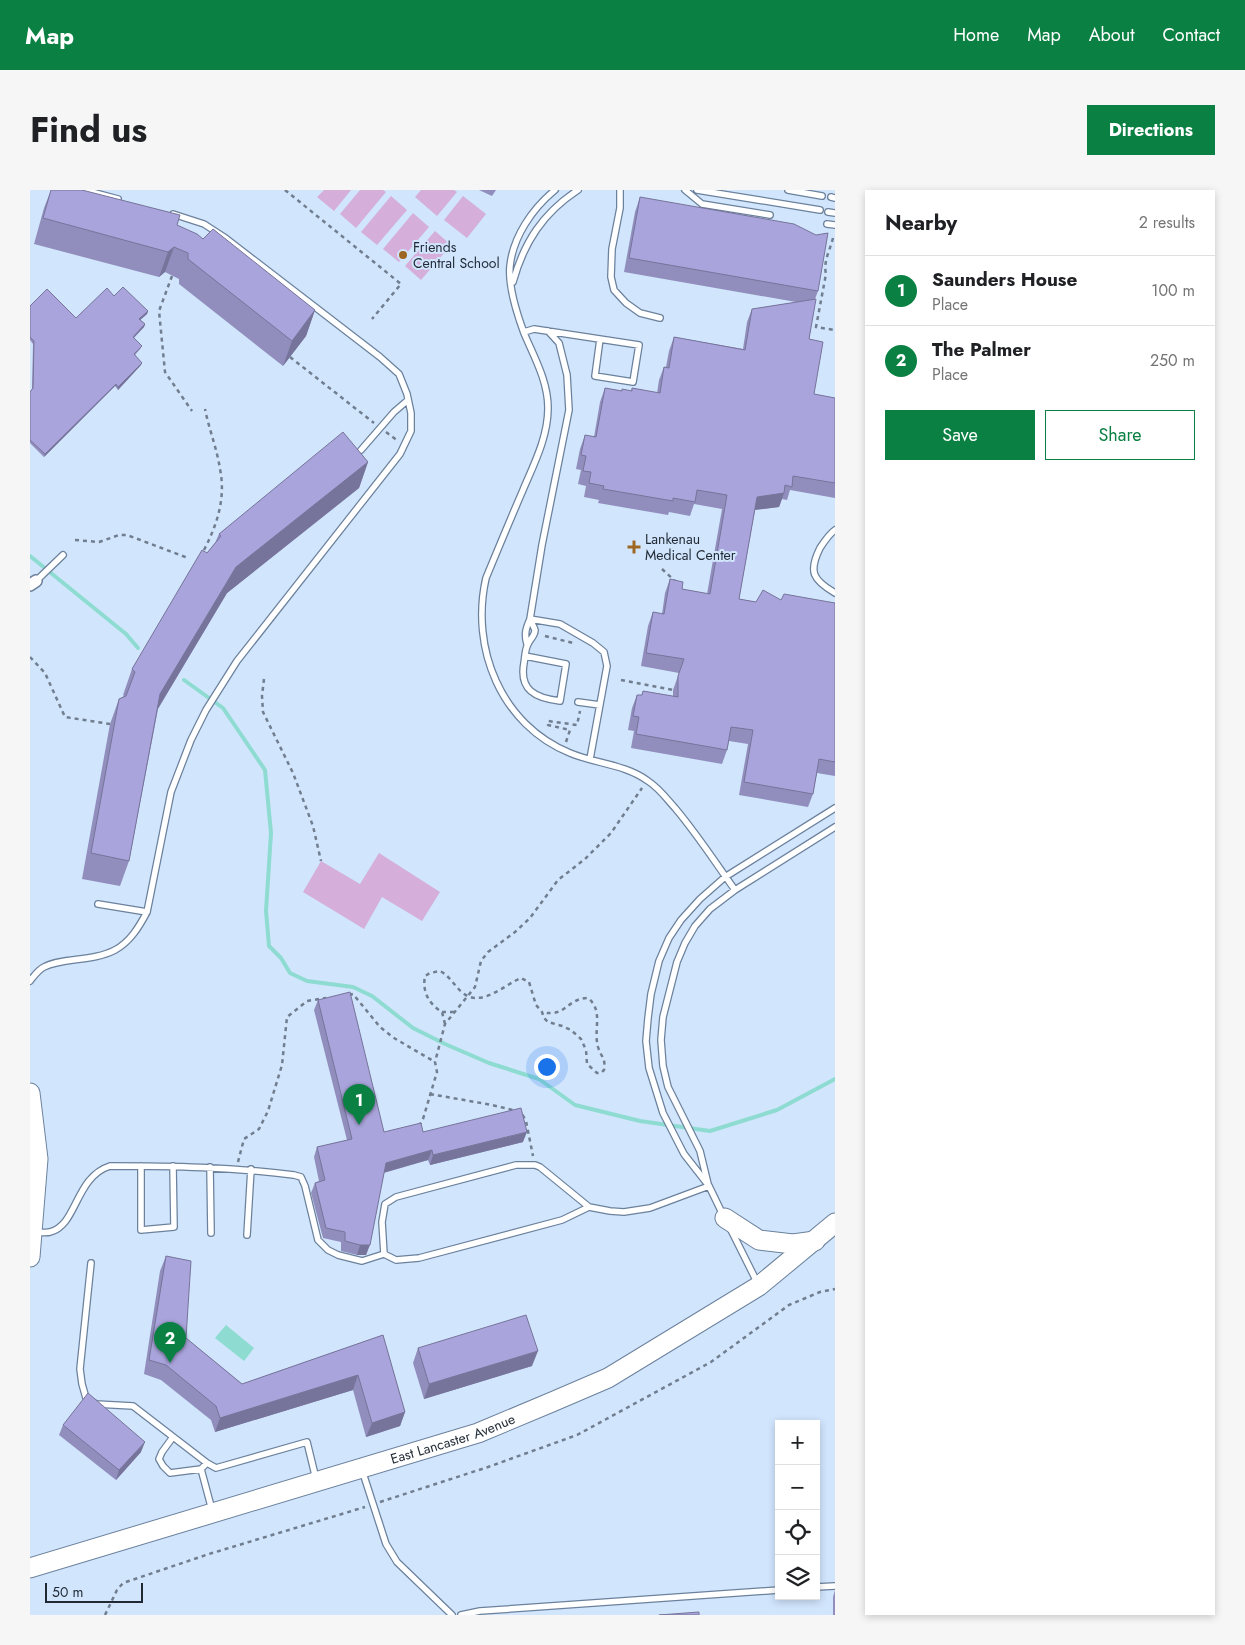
<!DOCTYPE html>
<meta charset="utf-8">
<style>
:root{--surface:#fff;--page:#f6f6f6;--text:#202124;--muted:#757577;--line:#e0e0e0;--accent:#0b8043}
body{margin:0;font-family:Jost,sans-serif;background:var(--page);color:var(--text)}
.controls{position:absolute;right:15px;bottom:15px;display:grid;overflow:hidden;border-radius:0px;box-shadow:0 2px 8px #0003}
.controls button{width:45px;height:45px;display:grid;place-items:center;padding:0;border:0;border-bottom:1px solid var(--line);background:var(--surface);color:var(--text);font:25px sans-serif}
.scale{position:absolute;left:15px;bottom:12px;width:98px;box-sizing:border-box;padding-left:5px;border:2px solid #1f2833;border-top:0;font-size:14px;line-height:18px;white-space:nowrap;color:#1f2833;-webkit-text-stroke:4px #d1e5fd;paint-order:stroke}
.you{position:absolute;left:516px;top:876px;width:18px;height:18px;margin:-12px;border:4px solid #fff;border-radius:50%;background:#1a73e8;box-shadow:0 0 0 8px #1a73e833}
.badge{display:grid;place-items:center;width:32px;height:32px;border-radius:50%;background:var(--accent);color:#fff;font-size:16px;font-weight:700}
.pin{position:absolute;translate:-50% -41px;filter:drop-shadow(0 1px 2px #0008)}
.pin::after{content:'';position:absolute;top:26px;width:18px;height:15px;background:inherit;clip-path:polygon(0 0,100% 0,50% 100%)}
.list{margin:0;padding:0;list-style:none}
h2{display:flex;justify-content:space-between;align-items:center;height:65px;margin:0;padding:0 20px;font-size:21px}
h2 small{font-size:16px;font-weight:400;color:var(--muted)}
.list li{display:grid;grid-template-columns:32px 1fr auto;gap:15px;align-items:center;box-sizing:border-box;height:70px;padding:0 20px;border-top:1px solid var(--line)}
.list b{display:block;font-size:19px;white-space:nowrap}
.list p{margin:0;font-size:16px;white-space:nowrap;color:var(--muted)}
.list em{font-size:16px;font-style:normal;color:var(--muted)}
.actions{display:flex;gap:10px;padding:15px 20px}
.actions a{flex:1;padding:11px 0;border:1px solid var(--accent);border-radius:0px;text-align:center;font-size:18px;color:var(--accent)}
.actions .main{background:var(--accent);color:#fff}
.icon{flex:none;width:28px;height:28px;fill:none;stroke:currentColor;stroke-width:2;stroke-linecap:round;stroke-linejoin:round}
.map{position:relative;flex:none;width:805px;height:1425px;overflow:hidden;border-radius:0px}
header{display:flex;align-items:center;gap:30px;box-sizing:border-box;height:70px;padding:0 25px;background:var(--accent);color:#fff}
header strong{font-size:24px}
nav{display:flex;gap:28px;margin-inline-start:auto;font-size:18px}
.intro{display:flex;align-items:center;justify-content:space-between;box-sizing:border-box;height:120px;padding:0 30px}
h1{margin:0;font-size:35px}
.button{padding:12px 22px;border-radius:0px;background:var(--accent);color:#fff;font-size:18px;font-weight:700}
main{display:flex;gap:30px;padding:0 30px}
aside{flex:1;background:var(--surface);border-radius:0px;box-shadow:0 2px 8px #0003}
.map>svg:first-child{display:block}
.green{fill:#d5afd9}
.water{fill:#8edcd1}
.lines{fill:none;stroke-linecap:round;stroke-linejoin:round}
.stream{stroke:#8edcd1;stroke-width:4}
.service-casing{stroke:#6b819c;stroke-width:8}
.minor-casing{stroke:#6b819c;stroke-width:14}
.trunk-casing{stroke:#6b819c;stroke-width:21}
.path{stroke:#707e8f;stroke-width:2.5;stroke-dasharray:4 4;stroke-linecap:butt}
.service{stroke:#fff;stroke-width:5.5}
.minor{stroke:#fff;stroke-width:11}
.trunk{stroke:#fff;stroke-width:19}
.wall{fill:#918ebd}
.shaded-wall{fill:#76749a}
.building{fill:#a9a5dc;stroke:#76749a}
.poi-dot{fill:#9e6623;stroke:#d1e5fd;stroke-width:2}
.labels{text-anchor:middle;dominant-baseline:central;stroke-width:4;stroke-linejoin:round;paint-order:stroke}
.poi-label{font-size:14px;fill:#1f2833;stroke:#d1e5fd;text-anchor:start}
.street-label{font-size:14px;fill:#1f2833;stroke:#d1e5fd}
</style>
<header>
<strong>Map</strong>
<nav><a>Home</a><a>Map</a><a>About</a><a>Contact</a></nav>
</header>
<div class="intro"><h1>Find us</h1><a class="button">Directions</a></div>
<main>
<div class="map">
<svg width="805" height="1425" viewBox="0 0 805 1425">
<rect width="100%" height="100%" fill="#d1e5fd"/>
<path class="green" d="M 294,0 L 321,0 L 304,21 L 287,7 Z
M 330,0 L 353,0 L 356,2 L 326,38 L 310,24 Z
M 391,0 L 424,0 L 427,2 L 407,26 L 385,7 Z
M 361,6 L 377,20 L 347,55 L 331,42 Z
M 433,6 L 456,24 L 437,48 L 414,30 Z
M 383,23 L 399,37 L 369,72 L 353,59 Z
M 405,41 L 421,55 L 391,90 L 375,76 Z
M 349,663 L 410,702 L 392,731 L 352,707 L 334,739 L 273,702 L 291,671 L 330,694 Z"/>
<path class="water" d="M 196,1135 L 224,1158 L 214,1171 L 185,1148 Z"/>
<g class="lines">
<path class="stream" d="M 0,366 L 96,444 L 108,458
M 154,490 L 193,518 L 235,580 L 241,643 L 236,721 L 239,756 L 251,768 L 260,783 L 277,791 L 323,797 L 342,806 L 383,838 L 415,854 L 459,873 L 509,889 L 545,915 L 610,931 L 680,941 L 747,920 L 805,889"/>
<g class="service-casing">
<path id="service" d="M 54,0 L 88,9
M 525,0 C 502,19 483,47 480,76 C 478,96 487,124 494,143 C 504,167 518,191 518,218 C 518,247 504,274 493,300 C 480,330 468,359 456,388 C 440,458 471,535 540,563 C 566,574 595,574 618,591 C 629,598 636,608 645,618 C 667,644 685,672 705,700
M 590,0 L 590,18 L 582,59 L 581,87 L 584,100 L 596,113 L 610,123 L 630,128
M 655,0 L 672,14 L 740,25
M 667,0 L 790,20
M 758,0 L 792,6
M 801,7 L 805,8
M 798,22 L 805,23
M 797,34 L 805,35
M 483,92 C 494,52 513,23 548,0
M 494,142 L 504,139 L 609,155 L 603,192 L 565,186 L 570,149
M 331,260 L 364,222 L 378,210
M 805,340 C 799,344 794,352 790,358 C 778,382 783,390 805,403
M 6,391 L 33,365
M 500,429 L 530,434 L 563,453 L 574,462 L 577,476 L 560,569
M 497,454 C 494,444 496,438 500,429 L 512,355 L 539,220 L 537,185 L 529,153 L 518,141
M 495,466 L 536,474 L 530,511 C 505,508 489,500 494,473 C 495,467 495,459 498,454 C 500,449 505,446 505,440 C 504,437 501,432 500,429
M 548,512 L 570,515
M 68,714 L 117,722
M 0,791 C 4,786 8,780 14,777 C 33,767 62,772 85,760 C 100,752 109,737 117,722 L 141,602 L 161,550 L 176,520 L 207,471 L 370,264 L 381,241 L 381,223 L 377,204 L 369,184 L 350,167 L 194,47 L 174,34 L 143,24
M 111,976 L 111,1040 L 144,1037 L 143,976
M 180,977 L 181,1043
M 678,994 L 670,961 L 638,897 L 633,876 L 631,850 L 633,827 L 647,772 L 655,753 L 665,736 L 680,719 L 705,700 L 805,637
M 559,1017 L 532,1030 L 389,1068 L 366,1070 L 354,1064 L 352,1032 L 355,1014 L 366,1007 L 486,975 L 505,975 L 510,977 L 559,1017 L 580,1021 L 594,1022 L 620,1018 L 679,996
M 693,1025 L 679,996 L 654,964 L 633,923 L 619,878 L 616,851 L 618,828 L 621,804 L 629,771 L 639,748 L 651,730 L 670,709 L 695,687 L 805,618
M 700,1038 L 727,1092
M 4,1042 C 9,1042 16,1043 20,1042 C 47,1036 45,987 80,976 C 142,976 202,977 264,985 L 271,987 L 275,996 L 288,1050 L 298,1060 L 308,1065 L 332,1071 L 354,1064
M 217,1045 L 221,979
M 61,1073 L 50,1179 L 52,1194 L 56,1208 L 66,1214 L 103,1216 L 177,1273 L 186,1278 L 277,1252 L 286,1289
M 143,1247 L 132,1262 L 129,1269 L 133,1276 L 140,1283 L 171,1279 L 177,1273
M 171,1279 L 182,1320
M 332,1280 L 356,1354 L 367,1372 L 422,1425
M 786,1397 L 805,1396
M 431,1425 L 450,1421 L 749,1400"/>
</g>
<g class="minor-casing">
<path id="minor" d="M 0,395 L 6,391"/>
</g>
<g class="trunk-casing">
<g id="trunk">
<path d="M 0,903 L 8,969 L 0,1067"/>
<path d="M 695,1028 L 729,1050 L 763,1054 L 785,1051"/>
<path id="s1" d="M 0,1378 L 448,1243 L 522,1212 L 578,1188 L 729,1096 L 805,1033"/>
</g>
</g>
<path class="path" d="M 255,0 L 371,94 L 342,129
M 803,48 C 800,60 793,72 796,84 L 786,137 L 805,140
M 142,86 L 129,121 L 135,182 L 162,221
M 260,167 L 344,233
M 356,242 L 368,251
M 45,350 L 69,352 L 89,345 L 97,345 L 158,368
M 174,360 C 187,335 196,308 190,279 C 187,259 179,239 175,219
M 632,379 L 645,391
M 515,446 L 543,453
M 0,467 L 15,483 L 35,527 L 80,534
M 234,489 L 232,506 L 233,522 L 263,583 L 283,636 L 291,671
M 591,490 L 643,500
M 536,552 L 540,540 L 518,535 L 518,531 L 547,535 L 550,521
M 319,805 L 323,804 L 350,837 L 364,848 L 405,872
M 412,822 L 424,822
M 415,834 L 412,822 C 399,814 392,802 395,786 L 400,783 L 410,781 C 420,786 424,796 433,803 C 451,818 474,795 491,788 L 499,792 L 506,815 L 512,822 L 514,828 L 518,832 L 532,836 L 541,840 L 551,849 L 556,860 L 557,874 L 567,883 L 571,883 L 574,880 C 576,868 571,867 568,857 C 563,840 574,821 558,808 C 537,808 536,828 512,822
M 400,904 L 462,915 L 491,922 L 496,931 L 503,966
M 389,936 L 393,929 L 407,882 L 405,872 L 415,834 L 445,797 L 451,771 L 458,762 L 485,742 L 500,728 L 528,690 L 555,669 L 581,643 L 612,598
M 208,972 L 214,949 L 229,939 L 238,921 L 252,875 L 257,827 L 277,811 L 296,808
M 350,1312 L 458,1277 L 547,1245 L 681,1172 L 759,1115 L 790,1102 L 805,1099
M 75,1425 L 87,1400 L 93,1393 L 179,1364 L 335,1317"/>
<use href="#service" class="service"/>
<use href="#minor" class="minor"/>
<use href="#trunk" class="trunk"/>
</g>
<path class="wall" d="M 21,0 L 52,0 L 147,35 L 173,49 L 285,120 L 276,146 L 253,176 L 149,94 L 149,89 L 135,82 L 129,87 L 4,54 L 14,18 Z
M 449,0 L 466,0 L 462,6 Z
M 610,7 L 788,101 L 785,109 L 779,149 L 784,204 L 805,208 L 805,308 L 760,300 L 757,310 L 752,309 L 749,317 L 725,320 L 709,409 L 726,412 L 751,410 L 805,413 L 805,586 L 787,583 L 783,604 L 778,617 L 709,605 L 718,554 L 699,551 L 697,560 L 692,574 L 601,558 L 604,541 L 598,540 L 602,518 L 607,505 L 612,505 L 613,501 L 643,506 L 643,500 L 649,483 L 611,476 L 618,436 L 623,422 L 632,424 L 635,403 L 640,389 L 652,399 L 677,404 L 692,319 L 664,314 L 660,326 L 639,322 L 638,325 L 568,313 L 569,310 L 554,307 L 556,296 L 548,294 L 551,280 L 546,279 L 550,259 L 555,245 L 564,247 L 570,212 L 575,198 L 592,201 L 601,201 L 602,198 L 627,203 L 629,190 L 634,177 L 636,177 L 639,161 L 644,147 L 713,159 L 717,132 L 722,119 L 766,112 L 594,82 L 605,22 Z
M 84,106 L 118,121 L 117,124 L 110,130 L 115,134 L 114,137 L 104,148 L 111,158 L 105,165 L 111,175 L 88,200 L 85,196 L 14,267 L 0,253 L 0,202 L 2,199 L 3,154 L 0,150 L 0,116 L 46,128 Z
M 338,272 L 329,298 L 197,403 L 128,519 L 99,671 L 90,696 L 52,689 L 80,534 L 89,509 L 94,506 L 93,505 L 102,479 L 177,363 L 185,353 L 189,344 Z
M 288,810 L 354,942 L 393,942 L 493,952 L 400,975 L 398,970 L 354,983 L 336,1065 L 327,1065 L 311,1061 L 311,1052 L 293,1048 L 281,1003 L 285,993 L 289,991 L 284,967 L 287,957 L 317,950 L 284,820 Z
M 136,1066 L 156,1148 L 212,1194 L 353,1145 L 375,1222 L 370,1236 L 336,1247 L 323,1200 L 185,1242 L 181,1230 L 131,1190 L 114,1184 L 130,1081 Z
M 388,1158 L 502,1176 L 394,1209 L 383,1173 Z
M 33,1235 L 111,1262 L 86,1290 L 29,1245 Z
M 805,1400 L 805,1425 L 803,1425 L 803,1407 Z"/>
<path class="shaded-wall" d="M 144,57 L 135,82 L 129,87 L 138,62 Z
M 285,120 L 276,146 L 253,176 L 262,151 Z
M 118,121 L 117,124 L 108,132 L 109,129 Z
M 115,134 L 114,137 L 102,149 L 103,147 Z
M 112,173 L 111,175 L 88,200 L 88,197 Z
M 86,194 L 85,196 L 14,267 L 15,264 Z
M 338,272 L 329,298 L 197,403 L 121,530 L 130,504 L 206,377 Z
M 754,303 L 749,317 L 722,320 L 727,307 Z
M 497,942 L 493,952 L 400,975 L 403,965 Z
M 402,960 L 398,970 L 352,983 L 356,973 Z
M 330,1055 L 340,1055 L 336,1065 L 327,1065 Z
M 508,1161 L 502,1176 L 394,1209 L 399,1194 Z
M 328,1185 L 323,1200 L 185,1242 L 190,1228 Z
M 375,1222 L 370,1236 L 336,1247 L 342,1233 Z
M 115,1252 L 111,1262 L 86,1290 L 89,1280 Z"/>
<path class="building" d="M 21,0 L 52,0 L 150,25 L 147,35 L 167,44 L 173,49 L 183,39 L 285,120 L 262,151 L 158,69 L 158,63 L 144,57 L 138,62 L 13,28 Z
M 610,7 L 764,34 L 786,45 L 798,43 L 788,101 L 599,68 Z
M 93,97 L 118,121 L 109,129 L 115,134 L 103,147 L 112,156 L 104,164 L 112,173 L 88,197 L 86,194 L 15,264 L 0,250 L 0,202 L 3,198 L 4,151 L 0,147 L 0,116 L 17,99 L 46,128 L 77,98 L 84,106 Z
M 786,109 L 779,149 L 793,152 L 784,204 L 805,208 L 805,293 L 763,286 L 762,297 L 755,295 L 754,303 L 727,307 L 709,409 L 726,412 L 733,400 L 751,410 L 754,404 L 805,413 L 805,572 L 789,569 L 783,604 L 714,592 L 723,540 L 701,537 L 697,560 L 606,544 L 609,527 L 603,526 L 607,505 L 612,505 L 613,501 L 648,507 L 648,486 L 654,469 L 616,463 L 623,422 L 634,424 L 640,389 L 653,392 L 652,399 L 680,404 L 697,305 L 667,300 L 665,312 L 643,308 L 643,311 L 573,299 L 574,296 L 559,293 L 561,282 L 553,281 L 556,266 L 551,265 L 555,245 L 566,247 L 575,198 L 592,201 L 592,199 L 602,201 L 602,198 L 630,203 L 634,177 L 639,178 L 644,147 L 715,160 L 722,119 Z
M 313,242 L 338,272 L 206,377 L 130,504 L 99,671 L 61,663 L 89,509 L 96,506 L 105,482 L 102,479 L 172,360 L 177,363 L 191,346 L 189,344 Z
M 320,802 L 354,942 L 391,933 L 393,942 L 491,918 L 497,942 L 403,965 L 402,960 L 356,973 L 340,1055 L 330,1055 L 315,1051 L 315,1042 L 296,1038 L 285,993 L 295,990 L 287,957 L 322,949 L 288,810 Z
M 136,1066 L 161,1071 L 156,1148 L 212,1194 L 353,1145 L 375,1222 L 342,1233 L 328,1185 L 190,1228 L 186,1216 L 136,1175 L 119,1170 Z
M 496,1125 L 508,1161 L 399,1194 L 388,1158 Z
M 58,1203 L 115,1252 L 89,1280 L 33,1235 Z
M 669,1422 L 669,1425 L 629,1425 Z"/>
<g class="poi-dot">
<circle cx="373" cy="65" r="5"/>
<path d="M601.5 349.5h5v5h5v5h-5v5h-5v-5h-5v-5h5z"/>
</g>
<g class="labels">
<g class="poi-label">
<text x="383" y="57">Friends<tspan x="383" dy="16">Central School</tspan></text>
<text x="615" y="349">Lankenau<tspan x="615" dy="16">Medical Center</tspan></text>
</g>
<g class="street-label">
<text stroke="none"><textPath href="#s1" startOffset="442">East Lancaster Avenue</textPath></text>
</g>
</g>
</svg>
<div class="controls">
<button>+</button>
<button>−</button>
<button><svg class="icon" aria-label="locate" viewBox="0 0 24 24"><circle cx="12" cy="12" r="6"/><path d="M12 2v4M12 18v4M2 12h4M18 12h4"/></svg></button>
<button><svg class="icon" aria-label="layers" viewBox="0 0 24 24"><path d="M12 4l9 5-9 5-9-5zM3 14l9 5 9-5"/></svg></button>
</div>
<div class="scale">50 m</div>
<div class="you"></div>
<div class="pin badge" style="left:329px;top:935px">1</div>
<div class="pin badge" style="left:140px;top:1173px">2</div>
</div>
<aside>
<h2>Nearby<small>2 results</small></h2>
<ul class="list">
<li><span class="badge">1</span><div><b>Saunders House</b><p>Place</p></div><em>100 m</em></li>
<li><span class="badge">2</span><div><b>The Palmer</b><p>Place</p></div><em>250 m</em></li>
</ul>
<div class="actions"><a class="main">Save</a><a>Share</a></div>
</aside>
</main>
